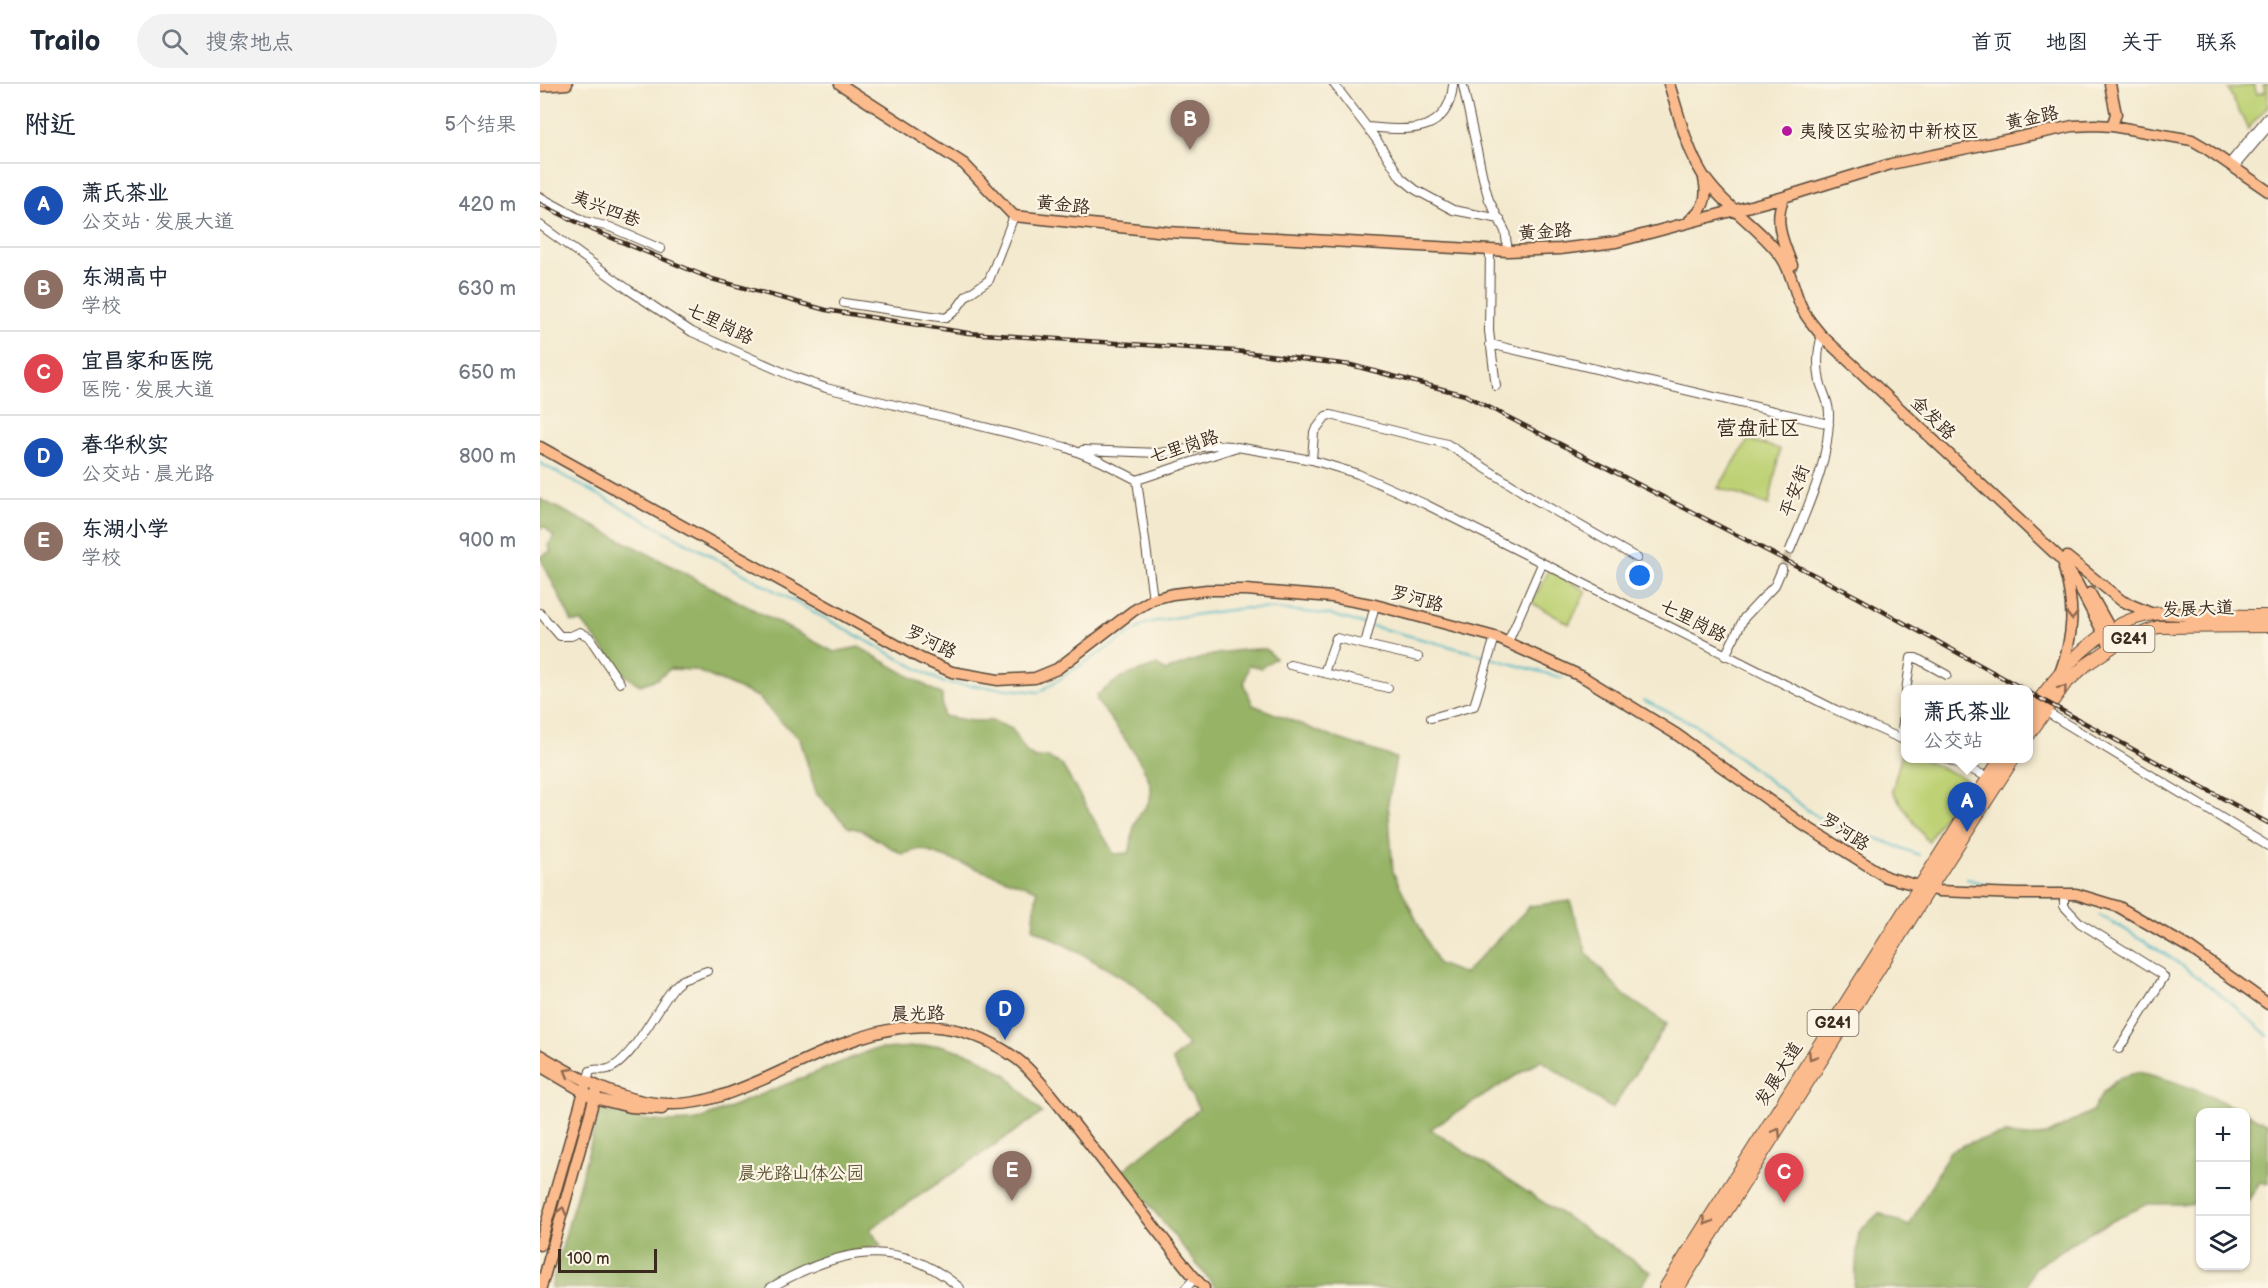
<!DOCTYPE html>
<html lang="zh">
<meta charset="utf-8">
<style>
:root{--surface:#fff;--page:#f2f2f3;--text:#1f2937;--muted:#747a83;--line:#e0e1e3;--accent:#b5179e}
body{margin:0;font-family:"Balsamiq Sans","LXGW WenKai TC",sans-serif;background:var(--page);color:var(--text)}
.controls{position:absolute;right:18px;bottom:18px;display:grid;overflow:hidden;border-radius:12px;box-shadow:0 2px 4px #0004}
.controls button{width:54px;height:54px;display:grid;place-items:center;padding:0;border:0;border-bottom:2px solid var(--line);background:var(--surface);color:var(--text);font:30px sans-serif}
.scale{position:absolute;left:18px;bottom:15px;width:99px;box-sizing:border-box;padding-left:6px;border:3px solid #3b2a1e;border-top:0;font-size:16px;line-height:21px;white-space:nowrap;color:#3b2a1e;-webkit-text-stroke:4px #fcf5e5;paint-order:stroke}
.you{position:absolute;left:1100px;top:492px;width:21px;height:21px;margin:-15px;border:4px solid #fff;border-radius:50%;background:#1a73e8;box-shadow:0 0 0 9px #1a73e833}
.badge{display:grid;place-items:center;width:39px;height:39px;border-radius:50%;background:var(--accent);color:#fff;font-size:20px;font-weight:700}
.pin{position:absolute;translate:-50% -50px;filter:drop-shadow(0 2px 3px #0008)}
.pin::after{content:'';position:absolute;top:32px;width:21px;height:18px;background:inherit;clip-path:polygon(0 0,100% 0,50% 100%)}
.popup{position:absolute;left:1361px;top:601px;width:132px;height:78px;box-sizing:border-box;display:grid;place-content:center;border-radius:12px;background:var(--surface);filter:drop-shadow(0 2px 4px #0005);font-size:20px;white-space:nowrap;color:var(--muted)}
.popup b{font-size:22px;color:var(--text)}
.popup::after{content:'';position:absolute;left:50%;top:100%;margin-left:-12px;border:12px solid transparent;border-top-color:var(--surface)}
.list{margin:0;padding:0;list-style:none}
h2{display:flex;justify-content:space-between;align-items:center;height:78px;margin:0;padding:0 24px;font-size:26px}
h2 small{font-size:20px;font-weight:400;color:var(--muted)}
.list li{display:grid;grid-template-columns:39px 1fr auto;gap:18px;align-items:center;box-sizing:border-box;height:84px;padding:0 24px;border-top:2px solid var(--line)}
.list b{display:block;font-size:22px;white-space:nowrap}
.list p{margin:0;font-size:20px;white-space:nowrap;color:var(--muted)}
.list em{font-size:20px;font-style:normal;color:var(--muted)}
.icon{flex:none;width:33px;height:33px;fill:none;stroke:currentColor;stroke-width:2;stroke-linecap:round;stroke-linejoin:round}
.map{position:relative;flex:none;width:1728px;height:1204px;overflow:hidden}
header{display:flex;align-items:center;gap:36px;box-sizing:border-box;height:84px;padding:0 30px;background:var(--surface);border-bottom:2px solid var(--line)}
header strong{font-size:28px}
nav{display:flex;gap:33px;margin-inline-start:auto;font-size:21px}
.search{width:420px;height:54px;background:var(--page);display:flex;align-items:center;gap:15px;box-sizing:border-box;padding:0 21px;border-radius:33px;color:var(--muted);font-size:22px}
main{display:flex}
aside{flex:1;background:var(--surface)}
.map>svg:first-child{display:block}
.green{fill:#bed174;stroke:#7c7e49;stroke-width:1.5}
.forest{fill:#96b366;stroke:#686e42;stroke-width:1.5}
.lines{fill:none;stroke-linecap:round;stroke-linejoin:round}
.stream{stroke:#48b5c4;stroke-width:2}
.minor-tunnel{stroke:#cec3ab;stroke-width:8;stroke-dasharray:8 4;stroke-linecap:butt}
.minor-casing{stroke:#574738;stroke-width:10}
.major-casing{stroke:#574738;stroke-width:13}
.highway-casing{stroke:#574738;stroke-width:14}
.minor{stroke:#fff;stroke-width:8}
.major{stroke:#fbbb8d;stroke-width:10}
.highway{stroke:#fbbb8d;stroke-width:12}
.rail-casing{stroke:#3b2a1e;stroke-width:4.5}
.rail{stroke:#fcf5e5;stroke-width:2;stroke-dasharray:7;stroke-linecap:butt}
.oneway{stroke:#916b50}
.poi-dot{fill:#b5179e;stroke:#fcf5e5;stroke-width:2}
.labels{text-anchor:middle;dominant-baseline:central;stroke-width:4.5;stroke-linejoin:round;paint-order:stroke}
.shield{fill:#fcf5e5;stroke:#75675a;stroke-width:1.5}
.shield-label{font-size:16px;font-weight:bold;fill:#3b2a1e}
.street-label{font-size:18px;fill:#3b2a1e;stroke:#fcf5e5}
.poi-label{font-size:18px;fill:#3b2a1e;stroke:#fcf5e5;text-anchor:start}
.park-label{font-size:18px;fill:#5c5434;stroke:#fcf5e5}
.quarter-label{font-size:21px;fill:#3b2a1e;stroke:#fcf5e5}
</style>
<header>
<strong>Trailo</strong>
<div class="search"><svg class="icon" aria-label="search" viewBox="0 0 24 24"><circle cx="10" cy="10" r="6"/><path d="M15 15l6 6"/></svg>搜索地点</div>
<nav><a>首页</a><a>地图</a><a>关于</a><a>联系</a></nav>
</header>
<main>
<aside>
<h2>附近<small>5个结果</small></h2>
<ul class="list">
<li><span class="badge" style="background:#1a4fb4">A</span><div><b>萧氏茶业</b><p>公交站 · 发展大道</p></div><em>420 m</em></li>
<li><span class="badge" style="background:#8d6e63">B</span><div><b>东湖高中</b><p>学校</p></div><em>630 m</em></li>
<li><span class="badge" style="background:#e0444e">C</span><div><b>宜昌家和医院</b><p>医院 · 发展大道</p></div><em>650 m</em></li>
<li><span class="badge" style="background:#1a4fb4">D</span><div><b>春华秋实</b><p>公交站 · 晨光路</p></div><em>800 m</em></li>
<li><span class="badge" style="background:#8d6e63">E</span><div><b>东湖小学</b><p>学校</p></div><em>900 m</em></li>
</ul>
</aside>
<div class="map">
<svg width="1728" height="1204" viewBox="0 0 1728 1204">
<rect width="100%" height="100%" fill="#fcf5e5"/>
<filter id="ink" filterUnits="userSpaceOnUse"><feTurbulence type="fractalNoise" baseFrequency=".0167" numOctaves="2"/><feDisplacementMap in="SourceGraphic" scale="12" xChannelSelector="R" yChannelSelector="G"/><feConvolveMatrix kernelMatrix="1 2 1 2 8 2 1 2 1" color-interpolation-filters="sRGB"/></filter>
<filter id="wash" filterUnits="userSpaceOnUse"><feTurbulence type="fractalNoise" baseFrequency=".008" numOctaves="4" result="noise"/><feDisplacementMap in="SourceGraphic" scale="24" xChannelSelector="R" yChannelSelector="G"/><feGaussianBlur stdDeviation="1.35" result="paint"/><feColorMatrix in="noise" values="0 0 0 0 0 0 0 0 0 0 0 0 0 0 0 0 0 1.4 0 .05"/><feComposite in="paint" operator="in"/></filter>
<g filter="url(#wash)">
<rect width="100%" height="100%" fill="#f3e9ce"/>
<path class="green" d="M 1723,0 L 1728,0 L 1728,22 L 1708,45 L 1688,5 L 1714,1 L 1717,10 L 1725,8 Z
M 1208,356 L 1240,365 L 1229,421 L 1178,404 Z
M 1009,486 L 1046,507 L 1029,540 L 992,519 Z
M 1363,665 L 1365,667 L 1366,674 L 1382,675 L 1426,695 L 1388,758 L 1352,707 Z"/>
<path class="forest" d="M 0,415 L 93,462 L 294,568 L 319,563 L 402,611 L 403,632 L 432,637 L 453,637 L 472,645 L 487,669 L 495,674 L 507,673 L 522,681 L 574,770 L 589,769 C 593,758 591,743 598,733 C 604,723 609,723 611,709 C 614,689 570,635 557,617 L 557,611 L 582,593 L 617,581 L 626,587 C 658,573 691,564 726,565 L 735,574 L 721,584 L 709,581 L 704,600 L 713,621 L 787,651 L 856,674 L 848,719 L 853,788 L 898,880 L 924,890 L 990,822 L 1030,817 L 1047,870 L 1084,911 L 1127,940 L 1072,1025 L 1001,976 L 890,1045 L 1111,1188 L 1100,1204 L 676,1204 L 582,1087 L 659,1025 L 632,976 L 648,962 L 598,903 L 544,871 L 493,844 L 497,806 L 381,765 L 362,770 L 321,746 L 308,743 L 276,709 L 260,655 L 239,636 L 218,613 L 155,586 L 130,585 L 117,595 L 100,601 L 83,590 L 42,538 L 32,538 L 0,473 L 11,467 L 8,461 L 14,453 L 4,442 L 0,445 Z
M 400,961 L 434,971 L 467,991 L 502,1029 L 330,1145 L 341,1162 C 301,1168 254,1179 221,1204 L 11,1204 L 60,1025 C 95,1035 121,1041 158,1036 L 331,966 Z
M 1598,988 C 1635,995 1670,1012 1704,1028 L 1660,1028 L 1660,1120 L 1607,1120 L 1548,1149 L 1494,1184 L 1486,1204 L 1314,1204 L 1319,1148 L 1339,1129 L 1369,1142 L 1410,1067 L 1431,1058 L 1466,1050 L 1485,1053 L 1507,1051 L 1552,1027 L 1563,1009 L 1579,994 Z
M 1706,1029 L 1728,1040 L 1728,1100 L 1720,1098 L 1706,1120 Z"/>
<g class="lines">
<path class="stream" d="M 0,379 L 404,599 L 499,608 L 607,539 L 638,533 L 705,524 L 736,525 L 792,531 L 827,541
M 832,542 L 946,572
M 951,574 L 1023,594
M 1103,616 L 1156,641 L 1269,727 L 1289,740 L 1339,755 L 1379,771
M 1427,795 L 1462,804
M 1559,831 C 1620,863 1678,905 1728,952"/>
</g>
</g>
<g filter="url(#ink)">
<g class="lines">
<path class="minor-tunnel" d="M 1242,485 L 1250,466"/>
<g class="minor-casing">
<path id="minor" d="M 794,0 L 836,55 L 861,94 L 876,106 L 913,126 L 960,135
M 923,2 L 943,94 L 949,116 L 965,147 L 968,167
M 827,43 C 864,46 908,53 913,1
M 1689,80 L 1728,33
M 1694,83 L 1728,43
M 0,113 L 44,137 L 70,143 L 121,165
M 0,141 L 89,206 L 152,248 L 254,293 L 286,304 L 525,363 L 560,377 L 597,396 L 697,363 L 772,376 L 818,390 L 885,420 L 1296,626 L 1366,657
M 950,166 L 949,247 L 956,302
M 304,219 L 406,234 L 416,226 L 426,212 L 449,196 L 474,132
M 950,260 L 1289,340
M 543,366 L 619,369 L 676,361 L 691,362
M 772,376 L 774,348 L 786,332 L 791,331 L 907,360 L 994,415 L 1097,474
M 597,396 L 613,515
M 1250,466 C 1268,422 1290,377 1289,329 C 1289,318 1283,308 1280,298 C 1277,282 1277,267 1282,252
M 0,529 L 20,552 L 31,552 L 40,548 L 49,553 L 80,599
M 968,558 L 1002,480
M 825,560 L 835,521
M 1185,572 L 1204,534 L 1235,501 L 1242,485
M 750,581 L 848,604
M 784,589 L 796,554 L 878,573
M 1366,606 L 1371,574 L 1376,574 L 1407,591
M 1505,627 L 1728,762
M 891,634 L 934,622 L 955,553
M 1361,655 L 1366,611
M 1405,674 L 1448,693
M 1524,810 L 1524,822 L 1540,839 L 1620,889 L 1624,893 L 1579,965
M 47,998 L 50,987 C 56,984 62,987 68,985 C 91,979 119,920 135,902 L 142,896 L 167,887
M 230,1204 C 296,1166 357,1150 420,1204
M 646,1204 L 655,1194"/>
</g>
<g class="major-casing">
<path id="major" d="M 300,0 L 424,80 L 474,132 L 627,148 L 968,167 L 1020,165 L 1076,158 L 1244,113 L 1351,80 L 1533,42 L 1555,41 L 1572,42 L 1652,56 L 1664,63 L 1728,107
M 1129,0 C 1139,30 1146,64 1163,91 C 1183,122 1220,143 1242,174 C 1251,187 1254,207 1261,222 C 1265,233 1274,242 1282,252 L 1521,475 L 1537,499 L 1571,564
M 1570,0 L 1576,30 L 1572,42
M 0,2 L 27,0
M 1244,113 C 1233,137 1243,158 1252,181
M 1150,136 C 1165,125 1168,112 1164,95
M 0,363 L 380,574 L 412,588 L 458,596 L 495,594 L 517,585 L 593,527 L 613,515 L 633,510 L 667,506 L 706,506 L 792,513 L 835,521 L 955,553 L 1043,593 L 1136,650 L 1262,740 L 1346,793 L 1399,807 L 1478,810 L 1536,810 L 1579,823 L 1650,864 L 1728,920
M 1527,473 L 1582,517 L 1613,530
M 1550,509 L 1578,559
M 1520,589 C 1534,551 1535,523 1524,484
M 0,971 C 40,995 82,1019 130,1020 C 164,1021 196,1007 226,994 C 312,955 389,910 477,975 C 495,988 519,1022 534,1040 C 561,1075 588,1109 615,1144 C 631,1164 646,1185 664,1204
M 0,982 L 54,1014 L 90,1023 L 122,1025
M 0,1161 L 45,1004
M 1,1204 L 56,1008"/>
</g>
<g class="highway-casing">
<path id="highway" d="M 1488,632 C 1516,590 1560,538 1613,530 C 1625,528 1638,530 1650,531 C 1676,531 1702,532 1728,532
M 1488,652 L 1525,600 L 1546,581 L 1578,559 L 1618,543 L 1728,542
M 1125,1204 L 1461,674
M 1138,1204 L 1390,804 L 1474,674"/>
</g>
<use href="#minor" class="minor"/>
<use href="#major" class="major"/>
<use href="#highway" class="highway"/>
<g class="rail-casing">
<path id="rail" d="M 0,120 L 55,147 L 172,195 L 286,226 L 428,249 L 695,267 L 811,281 L 925,311 L 1317,513 L 1485,606
M 1488,608 L 1728,739"/>
</g>
<use href="#rail" class="rail"/>
</g>
<defs><path id="oneway-chevron" d="M-2-3.5L2.5 0L-2 3.5" fill="none" stroke-width="1.6" stroke-linecap="round" stroke-linejoin="round" transform="scale(1.5)"/></defs>
<g class="oneway">
<use href="#oneway-chevron" transform="translate(1532 532) rotate(90)"/>
<use href="#oneway-chevron" transform="translate(1523 605) rotate(-50)"/>
<use href="#oneway-chevron" transform="translate(1272 972) rotate(122)"/>
<use href="#oneway-chevron" transform="translate(28 988) rotate(-150)"/>
<use href="#oneway-chevron" transform="translate(1237 1048) rotate(-58)"/>
<use href="#oneway-chevron" transform="translate(22 1127) rotate(-74)"/>
<use href="#oneway-chevron" transform="translate(1167 1137) rotate(122)"/>
</g>
</g>
<circle class="poi-dot" cx="1247" cy="47" r="6"/>
<g class="labels">
<g class="shield">
<rect x="1563.5" y="542" width="51" height="26" rx="4.5"/>
<rect x="1267.5" y="926" width="51" height="26" rx="4.5"/>
</g>
<g class="shield-label">
<text x="1589" y="555">G241</text>
<text x="1293" y="939">G241</text>
</g>
<g class="street-label">
<text transform="translate(1492 34) rotate(-12)">黄金路</text>
<text transform="translate(523 121) rotate(6)">黄金路</text>
<text transform="translate(66 125) rotate(21)">夷兴四巷</text>
<text transform="translate(1005 148) rotate(-4)">黄金路</text>
<text transform="translate(180 240) rotate(26)">七里岗路</text>
<text transform="translate(1393 334) rotate(44)">金发路</text>
<text transform="translate(644 363) rotate(-18)">七里岗路</text>
<text transform="translate(1255 407) rotate(-70)">平安街</text>
<text transform="translate(877 515) rotate(15)">罗河路</text>
<text transform="translate(1658 525) rotate(-2)">发展大道</text>
<text transform="translate(1153 537) rotate(27)">七里岗路</text>
<text transform="translate(391 558) rotate(26)">罗河路</text>
<text transform="translate(1305 748) rotate(33)">罗河路</text>
<text transform="translate(378 930) rotate(-1)">晨光路</text>
<text transform="translate(1239 990) rotate(-58)">发展大道</text>
</g>
<g class="poi-label">
<text x="1259" y="47">夷陵区实验初中新校区</text>
</g>
<g class="park-label">
<text x="261" y="1089">晨光路山体公园</text>
</g>
<g class="quarter-label">
<text x="1218" y="344">营盘社区</text>
</g>
</g>
</svg>
<div class="controls">
<button>+</button>
<button>−</button>
<button><svg class="icon" aria-label="layers" viewBox="0 0 24 24"><path d="M12 4l9 5-9 5-9-5zM3 14l9 5 9-5"/></svg></button>
</div>
<div class="scale">100 m</div>
<div class="you"></div>
<div class="pin badge" style="left:1427px;top:748px;background:#1a4fb4">A</div>
<div class="popup"><b>萧氏茶业</b>公交站</div>
<div class="pin badge" style="left:650px;top:66px;background:#8d6e63">B</div>
<div class="pin badge" style="left:1244px;top:1119px;background:#e0444e">C</div>
<div class="pin badge" style="left:465px;top:956px;background:#1a4fb4">D</div>
<div class="pin badge" style="left:472px;top:1117px;background:#8d6e63">E</div>
</div>
</main>
